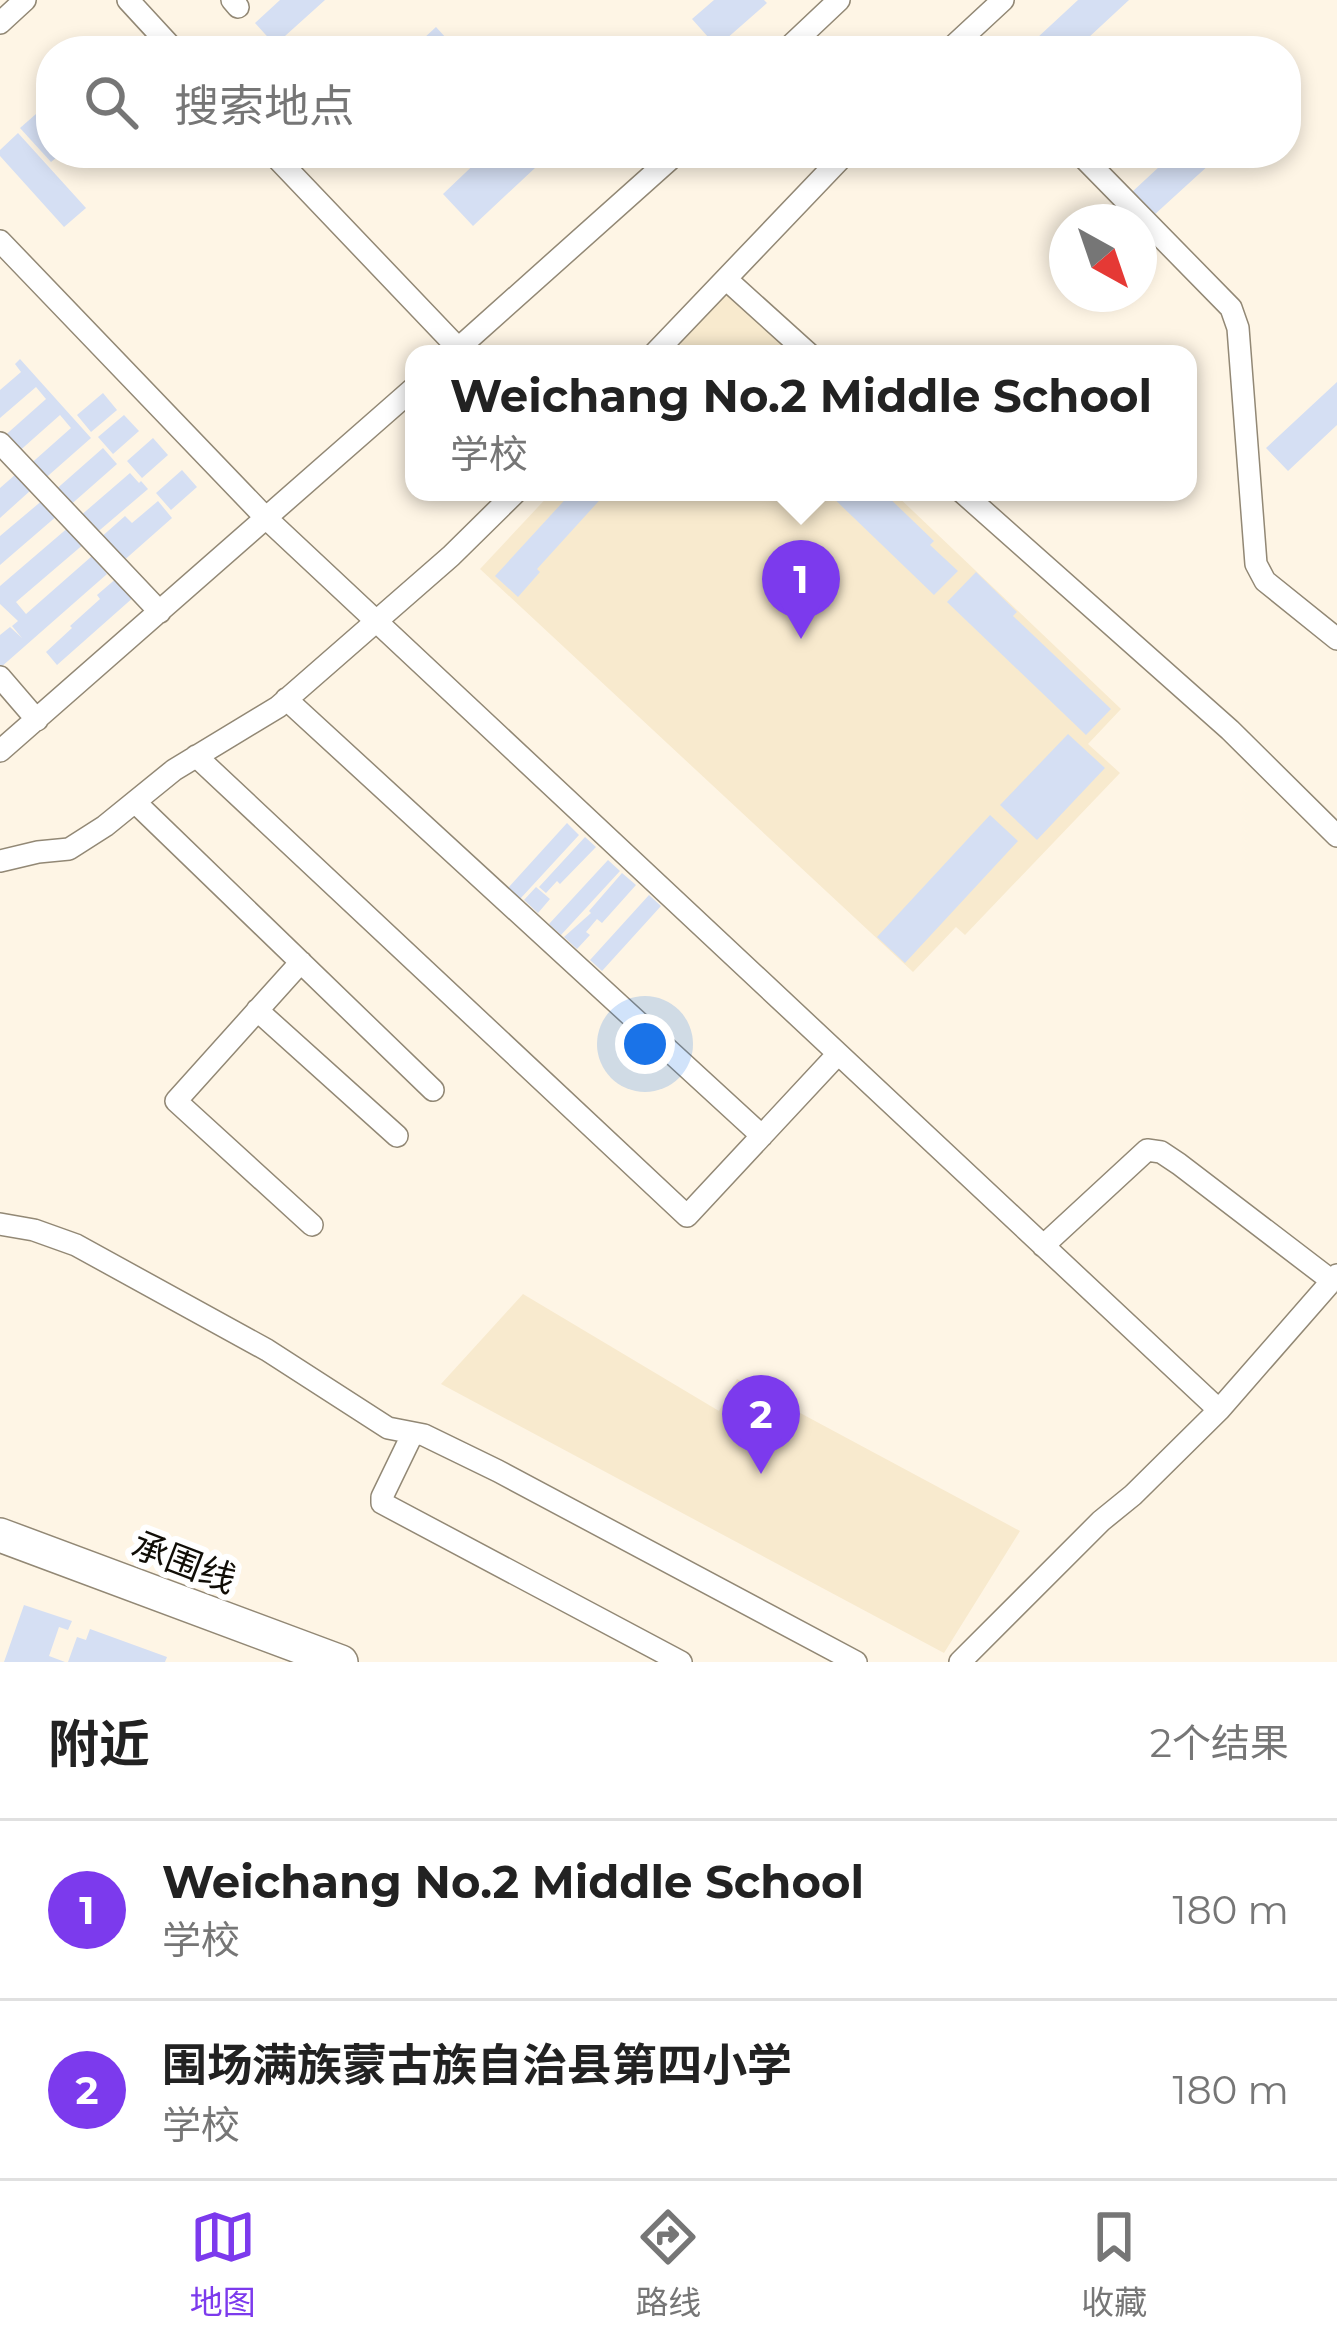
<!DOCTYPE html>
<html lang="zh">
<meta charset="utf-8">
<style>
:root{--surface:#fff;--page:#f2f2f2;--text:#222;--muted:#767676;--line:#e0e0e0;--accent:#7c3aed}
body{margin:0;font-family:Montserrat,"Noto Sans SC",sans-serif;background:var(--page);color:var(--text)}
.compass{position:absolute;left:1049px;top:204px;width:108px;height:108px;border-radius:50%;background:var(--surface);box-shadow:0 6px 18px #0003;rotate:140deg}
.you{position:absolute;left:645px;top:1044px;width:42px;height:42px;margin:-30px;border:9px solid #fff;border-radius:50%;background:#1a73e8;box-shadow:0 0 0 18px #1a73e833}
.badge{display:grid;place-items:center;width:78px;height:78px;border-radius:50%;background:var(--accent);color:#fff;font-size:39px;font-weight:700}
.pin{position:absolute;translate:-50% -99px;filter:drop-shadow(0 3px 6px #0008)}
.pin::after{content:'';position:absolute;top:63px;width:42px;height:36px;background:inherit;clip-path:polygon(0 0,100% 0,50% 100%)}
.popup{position:absolute;left:405px;top:345px;width:792px;height:156px;box-sizing:border-box;display:grid;place-content:center;border-radius:24px;background:var(--surface);filter:drop-shadow(0 3px 9px #0005);font-size:39px;white-space:nowrap;color:var(--muted)}
.popup b{font-size:45px;color:var(--text)}
.popup::after{content:'';position:absolute;left:50%;top:100%;margin-left:-24px;border:24px solid transparent;border-top-color:var(--surface)}
.list{margin:0;padding:0;list-style:none}
h2{display:flex;justify-content:space-between;align-items:center;height:156px;margin:0;padding:0 48px;font-size:51px}
h2 small{font-size:39px;font-weight:400;color:var(--muted)}
.list li{display:grid;grid-template-columns:78px 1fr auto;gap:36px;align-items:center;box-sizing:border-box;height:180px;padding:0 48px;border-top:3px solid var(--line)}
.list b{display:block;font-size:45px;white-space:nowrap}
.list p{margin:0;font-size:39px;white-space:nowrap;color:var(--muted)}
.list em{font-size:39px;font-style:normal;color:var(--muted)}
.icon{flex:none;width:66px;height:66px;fill:none;stroke:currentColor;stroke-width:2;stroke-linecap:round;stroke-linejoin:round}
.map{position:relative;flex:none;width:1337px;height:1662px;overflow:hidden}
.search{position:absolute;background:var(--surface);box-shadow:0 6px 18px #0003;left:36px;right:36px;top:36px;height:132px;display:flex;align-items:center;gap:30px;box-sizing:border-box;padding:0 42px;border-radius:48px;color:var(--muted);font-size:45px}
.sheet{height:516px;background:var(--surface)}
nav{display:flex;justify-content:space-around;align-items:center;box-sizing:border-box;height:168px;border-top:3px solid var(--line);background:var(--surface);font-size:33px;color:var(--muted)}
nav a{display:grid;justify-items:center;gap:6px}
nav .on{color:var(--accent)}
.map>svg:first-child{display:block}
.built{fill:#f8eace}
.building{fill:#d5dff3}
.lines{fill:none;stroke-linecap:round;stroke-linejoin:round}
.minor-casing{stroke:#928875;stroke-width:24}
.highway-casing{stroke:#928875;stroke-width:36}
.minor{stroke:#fff;stroke-width:21}
.highway{stroke:#fff;stroke-width:33}
.labels{text-anchor:middle;dominant-baseline:central;stroke-width:12;stroke-linejoin:round;paint-order:stroke}
.street-label{font-size:36px;fill:#100d06;stroke:#fff}
</style>
<div class="map">
<svg width="1337" height="1662" viewBox="0 0 1337 1662">
<rect width="100%" height="100%" fill="#fef5e5"/>
<path class="built" d="M 725,291 L 795,354 L 676,354 L 683,339 Z
M 552,492 L 893,492 L 1121,709 L 1088,744 L 1120,773 L 965,935 L 956,927 L 913,972 L 480,569 Z
M 523,1294 L 719,1411 L 737,1379 L 1020,1531 L 944,1653 L 441,1384 Z"/>
<path class="building" d="M 280,0 L 325,0 L 275,45 L 255,23 Z
M 714,0 L 764,0 L 767,3 L 717,47 L 692,19 Z
M 1078,0 L 1129,0 L 1074,51 L 1023,51 Z
M 436,27 L 458,51 L 410,51 Z
M 44,107 L 51,115 L 51,153 L 62,153 L 51,162 L 20,128 Z
M 18,133 L 86,208 L 64,227 L 0,156 L 0,150 Z
M 486,153 L 551,153 L 473,226 L 443,194 Z
M 1174,153 L 1222,153 L 1153,216 L 1132,192 Z
M 20,359 L 91,438 L 41,482 L 27,467 L 71,428 L 60,415 L 16,454 L 1,439 L 46,399 L 36,387 L 0,418 L 0,390 L 21,372 L 15,364 Z
M 1337,382 L 1337,425 L 1288,471 L 1266,448 Z
M 103,393 L 117,410 L 91,432 L 77,415 Z
M 124,415 L 139,431 L 113,454 L 98,437 Z
M 153,438 L 168,455 L 142,478 L 127,461 Z
M 103,448 L 117,464 L 67,508 L 53,492 Z
M 182,470 L 197,487 L 171,510 L 156,493 Z
M 130,473 L 139,483 L 141,481 L 148,489 L 94,535 L 79,517 Z
M 16,474 L 31,490 L 0,518 L 0,488 Z
M 572,492 L 607,492 L 537,569 L 540,572 L 518,597 L 495,576 Z
M 827,492 L 883,492 L 934,541 L 930,545 L 958,571 L 934,595 Z
M 44,499 L 58,515 L 0,565 L 0,536 Z
M 158,501 L 172,518 L 121,563 L 99,539 L 125,516 L 132,523 Z
M 70,526 L 85,543 L 16,602 L 26,614 L 92,556 L 107,574 L 0,668 L 0,635 L 10,627 L 22,638 L 12,626 L 18,621 L 0,604 L 0,586 Z
M 976,572 L 1017,612 L 1013,616 L 1111,709 L 1086,735 L 947,602 Z
M 118,577 L 135,596 L 57,665 L 46,652 L 72,628 L 70,626 L 100,599 L 97,595 Z
M 1068,734 L 1105,768 L 1037,840 L 1000,805 Z
M 990,815 L 1018,841 L 905,963 L 877,937 Z
M 567,823 L 579,835 L 520,899 L 508,888 Z
M 585,837 L 596,847 L 560,884 L 557,881 L 546,893 L 539,887 Z
M 608,860 L 620,871 L 561,935 L 549,924 Z
M 622,873 L 636,885 L 602,923 L 597,919 L 586,932 L 590,935 L 577,949 L 564,937 L 591,913 L 589,911 Z
M 536,887 L 550,899 L 538,913 L 524,900 Z
M 649,895 L 661,906 L 602,971 L 590,960 Z
M 24,1605 L 72,1621 L 68,1630 L 59,1627 L 49,1656 L 65,1662 L 4,1662 Z
M 90,1629 L 167,1657 L 165,1662 L 68,1662 L 77,1637 L 86,1640 Z"/>
<g class="lines">
<g class="minor-casing">
<path id="minor" d="M 128,0 L 175,51
M 232,0 L 238,7
M 0,23 L 25,0
M 785,51 L 839,0
M 948,51 L 1003,0
M 272,153 L 458,348
M 1079,153 L 1231,308 L 1238,328 L 1256,564 L 1265,581 L 1337,639
M 0,241 L 266,518 L 1219,1410
M 726,279 L 809,354
M 452,354 L 677,153
M 654,354 L 846,153
M 0,443 L 160,612
M 962,492 L 1230,730 L 1337,836
M 0,677 L 37,720
M 286,699 L 762,1136
M 0,751 L 414,388
M 196,756 L 687,1216 L 837,1055
M 135,802 L 433,1090
M 0,861 L 38,852 L 69,849 L 105,826 L 174,770 L 278,707 L 451,556 L 516,492
M 301,962 L 176,1101 L 312,1225
M 257,1010 L 397,1136
M 0,1224 L 34,1230 L 76,1245 L 267,1350 L 388,1428 L 424,1435 L 498,1471 L 856,1662
M 1043,1246 L 1147,1150 L 1161,1152 L 1179,1164 L 1332,1281
M 413,1433 L 382,1497 L 382,1503 L 681,1662
M 960,1662 L 1101,1521 L 1133,1495 L 1219,1410 L 1337,1275"/>
</g>
<g class="highway-casing">
<path id="highway" d="M 0,1535 L 341,1662"/>
</g>
<use href="#minor" class="minor"/>
<use href="#highway" class="highway"/>
</g>
<g class="labels">
<g class="street-label">
<text transform="translate(184 1562) rotate(21)">承围线</text>
</g>
</g>
</svg>
<svg class="compass" viewBox="-18 -18 36 36"><path d="M0-13l5 13h-10z" fill="#e53935"/><path d="M0 13l5-13h-10z" fill="#767676"/></svg>
<div class="you"></div>
<div class="pin badge" style="left:801px;top:639px">1</div>
<div class="popup"><b>Weichang No.2 Middle School</b>学校</div>
<div class="pin badge" style="left:761px;top:1474px">2</div>
<div class="search"><svg class="icon" aria-label="search" viewBox="0 0 24 24"><circle cx="10" cy="10" r="6"/><path d="M15 15l6 6"/></svg>搜索地点</div>
</div>
<section class="sheet">
<h2>附近<small>2个结果</small></h2>
<ul class="list">
<li><span class="badge">1</span><div><b>Weichang No.2 Middle School</b><p>学校</p></div><em>180 m</em></li>
<li><span class="badge">2</span><div><b>围场满族蒙古族自治县第四小学</b><p>学校</p></div><em>180 m</em></li>
</ul>
</section>
<nav>
<a class="on"><svg class="icon" aria-label="map" viewBox="0 0 24 24"><path d="M3 6l6-2 6 2 6-2v14l-6 2-6-2-6 2zM9 4v14M15 6v14"/></svg>地图</a>
<a><svg class="icon" aria-label="directions" viewBox="0 0 24 24"><path d="M12 3l9 9-9 9-9-9zM9 14v-3h6M13 9l2 2-2 2"/></svg>路线</a>
<a><svg class="icon" aria-label="saved" viewBox="0 0 24 24"><path d="M7 4h10v16l-5-4-5 4z"/></svg>收藏</a>
</nav>
